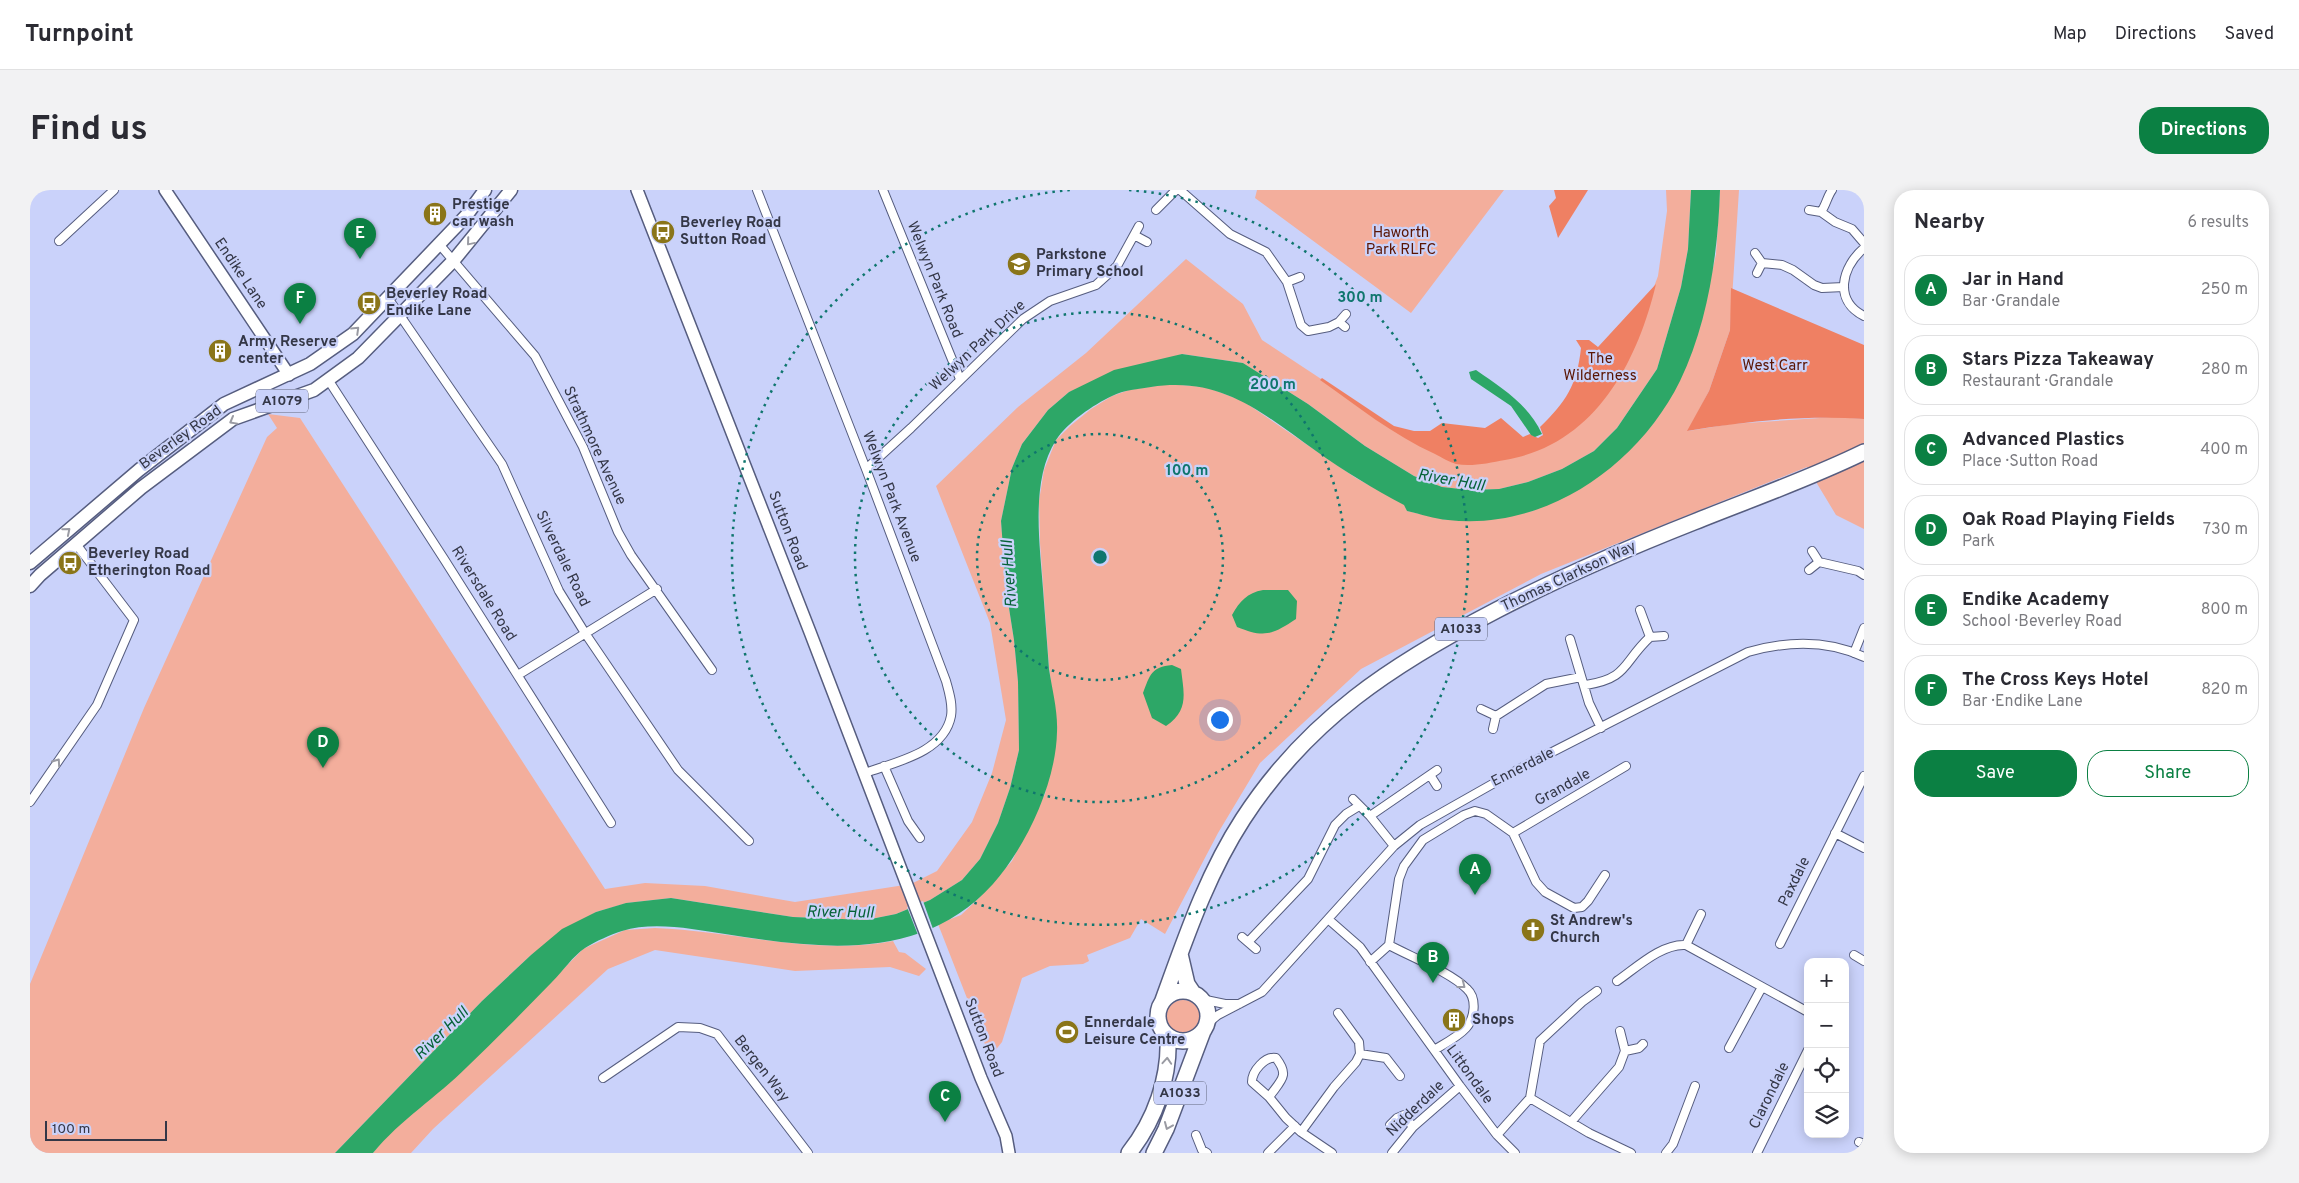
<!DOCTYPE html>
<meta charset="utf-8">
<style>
:root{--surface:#fff;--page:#f2f2f3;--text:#2b2b33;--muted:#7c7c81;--line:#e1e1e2;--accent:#0b8043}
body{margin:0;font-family:Overpass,sans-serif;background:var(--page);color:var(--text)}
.controls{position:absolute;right:15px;bottom:15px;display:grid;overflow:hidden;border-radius:10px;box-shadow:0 2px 12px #0003}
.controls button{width:45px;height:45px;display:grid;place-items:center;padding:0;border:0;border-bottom:1px solid var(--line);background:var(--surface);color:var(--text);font:25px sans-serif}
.scale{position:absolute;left:15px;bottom:12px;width:122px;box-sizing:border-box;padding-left:5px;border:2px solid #343747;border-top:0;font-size:14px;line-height:18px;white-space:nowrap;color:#343747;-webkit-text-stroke:4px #cad2fa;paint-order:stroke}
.you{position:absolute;left:1189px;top:529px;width:18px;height:18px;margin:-12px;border:4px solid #fff;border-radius:50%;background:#1a73e8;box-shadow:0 0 0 8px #1a73e833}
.badge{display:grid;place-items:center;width:32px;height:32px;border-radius:50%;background:var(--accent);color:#fff;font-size:16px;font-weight:700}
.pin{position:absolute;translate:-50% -41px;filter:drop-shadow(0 1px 2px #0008)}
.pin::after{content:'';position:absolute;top:26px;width:18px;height:15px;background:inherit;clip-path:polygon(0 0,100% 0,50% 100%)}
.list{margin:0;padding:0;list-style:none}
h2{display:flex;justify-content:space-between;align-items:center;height:65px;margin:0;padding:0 20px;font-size:21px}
h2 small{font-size:16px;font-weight:400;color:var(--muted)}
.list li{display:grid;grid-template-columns:32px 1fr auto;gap:15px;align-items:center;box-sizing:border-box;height:70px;margin:0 10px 10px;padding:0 10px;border:1px solid var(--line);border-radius:20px}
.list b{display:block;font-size:19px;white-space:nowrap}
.list p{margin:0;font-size:16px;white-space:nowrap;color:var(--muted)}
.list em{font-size:16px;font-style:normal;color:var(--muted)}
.actions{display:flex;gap:10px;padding:15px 20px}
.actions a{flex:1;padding:11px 0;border:1px solid var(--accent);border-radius:20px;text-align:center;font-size:18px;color:var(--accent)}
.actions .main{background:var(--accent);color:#fff}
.icon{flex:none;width:28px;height:28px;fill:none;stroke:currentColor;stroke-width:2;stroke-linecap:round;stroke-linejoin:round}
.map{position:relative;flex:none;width:1834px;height:963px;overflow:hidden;border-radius:20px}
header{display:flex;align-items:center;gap:30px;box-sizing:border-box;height:70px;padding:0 25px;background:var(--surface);border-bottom:1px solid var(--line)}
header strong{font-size:24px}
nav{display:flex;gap:28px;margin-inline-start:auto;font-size:18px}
.intro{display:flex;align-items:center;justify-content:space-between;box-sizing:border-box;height:120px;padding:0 30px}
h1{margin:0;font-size:35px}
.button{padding:12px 22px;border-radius:20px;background:var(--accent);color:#fff;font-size:18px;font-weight:700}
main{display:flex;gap:30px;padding:0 30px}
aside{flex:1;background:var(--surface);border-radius:20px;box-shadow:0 2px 12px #0003}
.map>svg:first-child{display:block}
.green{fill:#f3ae9c}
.forest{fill:#ef8063}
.water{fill:#2da767}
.pier{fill:#cad2fa}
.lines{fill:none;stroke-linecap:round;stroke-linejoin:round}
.street-casing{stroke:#565d7f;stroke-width:10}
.secondary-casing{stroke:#565d7f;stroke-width:14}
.primary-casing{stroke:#565d7f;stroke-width:15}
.highway-casing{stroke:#565d7f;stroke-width:18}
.street{stroke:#fff;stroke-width:8}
.secondary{stroke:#fff;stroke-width:11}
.primary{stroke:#fff;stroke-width:12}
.highway{stroke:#fff;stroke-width:15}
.oneway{stroke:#9a9ba3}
.ring{fill:none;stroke:#0f766e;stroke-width:2.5;stroke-dasharray:2.5 5}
.labels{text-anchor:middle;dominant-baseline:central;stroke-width:4.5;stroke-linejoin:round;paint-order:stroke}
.shield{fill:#cad2fa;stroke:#61667d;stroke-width:1}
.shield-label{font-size:14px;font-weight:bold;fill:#343747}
.poi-label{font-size:15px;font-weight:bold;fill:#343747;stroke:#cad2fa;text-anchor:start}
.park-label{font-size:15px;fill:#5a1503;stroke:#cad2fa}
.street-label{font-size:15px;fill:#343747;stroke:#cad2fa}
.water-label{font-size:16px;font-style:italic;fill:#066137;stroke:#cad2fa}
.centre{fill:#0f766e;stroke:#cad2fa;stroke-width:2.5}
.ring-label{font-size:15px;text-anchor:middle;font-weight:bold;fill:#0f766e;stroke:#cad2fa;stroke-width:4.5;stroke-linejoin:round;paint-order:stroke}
</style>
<header>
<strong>Turnpoint</strong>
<nav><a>Map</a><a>Directions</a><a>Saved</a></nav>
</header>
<div class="intro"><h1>Find us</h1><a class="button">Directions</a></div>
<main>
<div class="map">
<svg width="1834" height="963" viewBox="0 0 1834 963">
<rect width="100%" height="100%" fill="#cad2fa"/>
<path class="green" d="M 1227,0 L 1474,0 L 1381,123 L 1225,8 Z
M 1636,0 L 1661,0 L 1658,59 L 1651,97 L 1627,179 L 1587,238 L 1564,261 L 1532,279 L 1498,292 L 1469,299 L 1440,300 L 1412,297 L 1384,286 L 1335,256 L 1278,214 L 1213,173 L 1152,164 L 1039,202 L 1018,220 L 992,254 L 982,278 L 971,331 L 976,399 L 984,450 L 988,492 L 989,560 L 980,598 L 968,633 L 950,669 L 932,690 L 900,710 L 866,724 L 836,730 L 763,727 L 641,708 L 597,713 L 566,722 L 501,765 L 452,811 L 305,963 L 0,963 L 0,794 L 114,518 L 237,247 L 247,238 L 238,224 L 270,228 L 575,699 L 615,693 L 675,696 L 765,712 L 881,694 L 907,681 L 942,632 L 962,583 L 976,530 L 960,433 L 906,296 L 988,217 L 1056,163 L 1156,69 L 1213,114 L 1232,150 L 1373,243 L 1502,256 L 1552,230 L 1604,150 L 1628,86 L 1637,21 Z
M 1690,0 L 1709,0 L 1700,140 L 1679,201 L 1658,241 L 1701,234 L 1805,227 L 1834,229 L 1834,339 L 1806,325 L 1777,277 L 1511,384 L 1331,479 L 1230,573 L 1188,643 L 1135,744 L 1111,729 L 1100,748 L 1057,765 L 1059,771 L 1053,774 L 1020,776 L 992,788 L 972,852 L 960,867 L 908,734 L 931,725 L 948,709 L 982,671 L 1015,604 L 1027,541 L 1019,477 L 1010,353 L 1009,311 L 1014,280 L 1026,250 L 1040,236 L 1061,219 L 1082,206 L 1099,200 L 1138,194 L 1176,197 L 1213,211 L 1326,288 L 1375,315 L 1377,321 L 1417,330 L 1452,330 L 1503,321 L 1623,234 L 1650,190 L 1673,123 L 1686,64 Z
M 625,738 C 705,741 783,766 863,751 L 869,762 L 875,763 L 896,779 L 889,786 L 860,777 L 765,781 L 625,760 L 578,779 L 403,939 L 381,963 L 343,963 L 355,947 L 467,847 L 553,759 L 595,740 Z
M1136 827a17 17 0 1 1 34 0a17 17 0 1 1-34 0Z"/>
<path class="forest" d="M 1524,0 L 1558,0 L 1528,48 L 1519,16 L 1526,8 Z
M 1626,94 C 1607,174 1564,255 1475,270 C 1459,273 1441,277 1426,274 C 1419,272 1411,267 1405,264 C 1363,245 1327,216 1290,190 L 1292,188 L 1364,236 L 1384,241 L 1400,241 L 1412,233 L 1455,238 L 1471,228 L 1493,247 L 1500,244 L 1508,248 L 1513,245 L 1510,237 C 1536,212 1547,195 1551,158 L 1546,150 L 1559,150 L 1568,157 Z
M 1701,98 L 1834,155 L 1834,229 C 1776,225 1715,231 1657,241 L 1679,201 L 1700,140 Z"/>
<path class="water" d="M 1661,0 L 1690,0 C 1688,63 1678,133 1650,191 C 1608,276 1515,341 1418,330 C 1404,329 1391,324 1377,321 L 1374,315 C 1344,299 1314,281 1286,261 C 1232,223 1192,186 1121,197 C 1108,199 1094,200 1082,206 C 1063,215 1038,232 1026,250 C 1000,291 1010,354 1013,399 C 1015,425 1017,452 1019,479 C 1022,499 1028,521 1027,542 C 1026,593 996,657 963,694 C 892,773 789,759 695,744 C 663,739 623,731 592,741 C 580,745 566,751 555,758 C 543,766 533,781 522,792 C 494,821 466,849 437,877 C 407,907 370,930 343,963 L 305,963 L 452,811 L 501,765 L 532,739 L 566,722 L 596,713 L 641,708 L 763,727 L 836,730 L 866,724 L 900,710 L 932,690 L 950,669 L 968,633 L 980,598 L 989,560 L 988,492 L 984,450 L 976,399 L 971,331 L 982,278 L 992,254 L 1018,220 L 1039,202 L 1084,180 L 1152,164 L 1213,173 L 1278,214 L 1335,256 L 1384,286 L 1412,297 L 1440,300 L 1469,299 L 1498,292 L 1532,279 L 1564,261 L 1587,238 L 1627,179 L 1651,97 L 1658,59 Z
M 1446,180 C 1472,198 1498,214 1512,244 L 1505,247 L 1501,245 L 1481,216 L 1441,189 L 1439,182 Z
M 1233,400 L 1258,400 L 1267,411 L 1266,429 C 1242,445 1234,448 1207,437 L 1202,425 C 1210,411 1217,403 1233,400 Z
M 1142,475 L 1151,479 C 1154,504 1159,520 1136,536 L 1122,528 L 1113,503 C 1120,485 1121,477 1142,475 Z"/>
<path class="pier" d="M 893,711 L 903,739 L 888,745 L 877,717 Z"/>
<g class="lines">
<g class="street-casing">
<path id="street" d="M 727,0 L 836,279 L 916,491 C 919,502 923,514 921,526 C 914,563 865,572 835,583
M 853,0 L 930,189
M 1150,0 L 1200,44 L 1236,62 L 1257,92 L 1271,135 L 1278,141 L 1299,137 L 1309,132
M 1126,20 L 1146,0
M 1779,20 L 1791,22 L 1805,32 L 1822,39 L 1834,53
M 1791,22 C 1796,15 1797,7 1802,0
M 1104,45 L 1117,52
M 29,51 L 84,0
M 409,54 L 505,166 L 553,257 L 588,342 L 601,365 L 682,480
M 1834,58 C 1812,77 1803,110 1834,126
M 1725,63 L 1732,73 L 1727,83
M 1732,73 L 1752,75 L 1763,80 L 1784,95 L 1792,98 L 1814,97
M 1257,92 L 1270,87
M 358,108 L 472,274 L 529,401 L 555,443 L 648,580 L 719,651
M 1315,137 L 1309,132 L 1316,124
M 299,191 L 414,369 L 581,633
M 836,279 L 881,238 L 993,129 L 1020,111 L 1066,95 L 1087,76 L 1109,36
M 1789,372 L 1828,381 L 1834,385
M 1779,380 L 1789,372 L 1782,361
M 1620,447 L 1634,446
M 1540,449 L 1559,513 L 1571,538
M 1824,463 L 1834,438
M 488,485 L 627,399
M 1556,495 C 1599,488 1592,473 1620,447 L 1610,420
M 1451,519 L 1466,526 L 1463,539
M 1466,526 L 1516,494 L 1551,487
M 854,576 L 878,631 L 890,648
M 1400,585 L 1407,596
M 1323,609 L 1340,626 L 1364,656
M 0,612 L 67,515 L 104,430 L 46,354
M 1340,626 L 1407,580
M 1483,643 L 1596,576
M 1805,643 L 1834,658
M 1298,729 L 1330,757 L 1430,896 L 1467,945 L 1485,963
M 1212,747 L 1226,759
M 1219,751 L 1278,689 L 1305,635 L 1316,624 L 1329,616
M 1750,754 L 1834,586
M 1359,755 C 1381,767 1420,782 1437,799 C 1447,808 1445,828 1436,838 C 1428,847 1414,854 1404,860
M 1656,755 L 1671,724
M 1824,765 L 1834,771
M 1340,772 L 1359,755 L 1369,689 L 1374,676 L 1393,650 L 1434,625 L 1445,621 L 1456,624 L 1483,643 L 1506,692 L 1515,702 L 1544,718 L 1552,717 L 1558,711 L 1575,685
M 1587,791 C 1606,778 1632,753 1656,755 L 1778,822
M 1171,809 L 1195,814 L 1209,814
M 1177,834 L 1188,825 L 1232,802 L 1364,656 L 1390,635 L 1489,579 L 1718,462 C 1757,451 1796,449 1834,467
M 1699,858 L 1732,797
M 1595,861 L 1609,858 L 1613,854
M 1330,864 L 1356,868 L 1370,886
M 573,888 L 648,837 L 670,838 L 687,844 L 778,963
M 1239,907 C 1251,890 1260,886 1246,868 C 1235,866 1222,881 1222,892 L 1239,907 L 1256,928 L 1271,942 L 1302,963
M 1500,908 L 1559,943 L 1601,963
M 1541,932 L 1589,877 L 1595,861 L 1590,841
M 1360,935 L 1367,928 L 1374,925 L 1383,937
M 1271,942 L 1304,897 L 1326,872 L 1330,864 L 1329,852 L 1308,823
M 1166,945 L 1172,960 L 1177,963
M 1467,945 L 1500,908 L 1510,851 L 1552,812 L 1567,801
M 1829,952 L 1834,954
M 1238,963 L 1265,936
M 1362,963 L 1383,937 L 1430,896
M 1636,963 L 1643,954 L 1665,896
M 1727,963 L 1778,860"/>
</g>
<g class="secondary-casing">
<path id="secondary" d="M 135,0 L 259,185
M 607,0 L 780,442 L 951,888 L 976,946 L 979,963"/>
</g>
<g class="primary-casing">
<path id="primary" d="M 0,373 L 109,280 L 194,214 L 280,174 L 323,144 L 436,26 L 455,0
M 0,396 L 10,385 L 111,298 L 203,229 L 284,200 L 328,168 L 424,70 L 481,0"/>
</g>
<g class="highway-casing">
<path id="highway" d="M 1150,764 L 1157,794 L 1163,803
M1128 826a25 25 0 1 1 50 0a25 25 0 1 1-50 0Z
M 1132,813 C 1155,750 1176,686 1213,629 C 1278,529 1363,474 1467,420 C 1531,387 1598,358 1664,332 C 1721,309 1779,289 1834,262
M 1099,963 C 1125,930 1140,888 1138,846
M 1124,963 L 1136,939 L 1173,841"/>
</g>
<use href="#street" class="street"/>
<use href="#secondary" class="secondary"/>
<use href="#primary" class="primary"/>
<use href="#highway" class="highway"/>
</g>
<defs><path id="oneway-chevron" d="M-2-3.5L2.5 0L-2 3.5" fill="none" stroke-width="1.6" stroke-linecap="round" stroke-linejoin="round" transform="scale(1.25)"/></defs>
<g class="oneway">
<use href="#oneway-chevron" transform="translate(440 52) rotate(130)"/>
<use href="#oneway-chevron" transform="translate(326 140) rotate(-44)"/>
<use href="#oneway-chevron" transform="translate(203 231) rotate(151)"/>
<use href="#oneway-chevron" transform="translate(37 341) rotate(-40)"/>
<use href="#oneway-chevron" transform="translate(27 572) rotate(-55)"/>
<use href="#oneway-chevron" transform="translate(1432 795) rotate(38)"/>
<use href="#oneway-chevron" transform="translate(1137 871) rotate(-86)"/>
<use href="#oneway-chevron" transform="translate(1138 936) rotate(113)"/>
</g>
<g class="ring">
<circle cx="1070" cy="367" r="123"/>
<circle cx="1070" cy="367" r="245"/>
<path d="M1099 0A368 368 0 1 1 1041 0"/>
</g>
<defs>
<g id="building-disc" transform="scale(1.25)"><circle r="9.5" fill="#8a7519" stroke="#cad2fa"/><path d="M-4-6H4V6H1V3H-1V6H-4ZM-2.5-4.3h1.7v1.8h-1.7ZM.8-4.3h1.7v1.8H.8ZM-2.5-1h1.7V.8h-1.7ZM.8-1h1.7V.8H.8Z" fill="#fff"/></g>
<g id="bus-disc" transform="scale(1.25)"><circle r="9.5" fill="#8a7519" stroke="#cad2fa"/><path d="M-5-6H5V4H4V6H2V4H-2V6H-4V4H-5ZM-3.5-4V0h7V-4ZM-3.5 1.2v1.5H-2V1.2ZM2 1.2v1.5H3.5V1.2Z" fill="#fff"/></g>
<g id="school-disc" transform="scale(1.25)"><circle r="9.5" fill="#8a7519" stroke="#cad2fa"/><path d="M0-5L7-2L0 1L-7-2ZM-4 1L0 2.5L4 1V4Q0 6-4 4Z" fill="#fff"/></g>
<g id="church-disc" transform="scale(1.25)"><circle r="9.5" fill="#8a7519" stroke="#cad2fa"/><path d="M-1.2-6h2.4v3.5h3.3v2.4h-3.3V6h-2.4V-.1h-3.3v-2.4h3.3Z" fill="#fff"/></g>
<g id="stadium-disc" transform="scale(1.25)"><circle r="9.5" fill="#8a7519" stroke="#cad2fa"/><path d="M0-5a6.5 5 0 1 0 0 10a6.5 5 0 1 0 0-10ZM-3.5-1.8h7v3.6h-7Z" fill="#fff"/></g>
</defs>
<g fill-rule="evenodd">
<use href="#building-disc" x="405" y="24"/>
<use href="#bus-disc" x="633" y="42"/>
<use href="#school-disc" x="989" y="74"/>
<use href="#bus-disc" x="339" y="113"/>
<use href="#building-disc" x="190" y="161"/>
<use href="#bus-disc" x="40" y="373"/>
<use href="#church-disc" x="1503" y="740"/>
<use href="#building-disc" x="1424" y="830"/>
<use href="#stadium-disc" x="1037" y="842"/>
</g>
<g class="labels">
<g class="shield">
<rect x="226" y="199.5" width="52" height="23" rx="4"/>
<rect x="1405" y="427.5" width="52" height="23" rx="4"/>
<rect x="1124" y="891.5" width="52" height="23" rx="4"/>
</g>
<g class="shield-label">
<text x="252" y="211">A1079</text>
<text x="1431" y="439">A1033</text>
<text x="1150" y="903">A1033</text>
</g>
<g class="poi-label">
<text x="422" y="15">Prestige<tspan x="422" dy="17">car wash</tspan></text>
<text x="650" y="33">Beverley Road<tspan x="650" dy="17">Sutton Road</tspan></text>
<text x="1006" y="65">Parkstone<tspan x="1006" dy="17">Primary School</tspan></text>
<text x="356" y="104">Beverley Road<tspan x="356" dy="17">Endike Lane</tspan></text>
<text x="208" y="152">Army Reserve<tspan x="208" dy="17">center</tspan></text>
<text x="58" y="364">Beverley Road<tspan x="58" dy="17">Etherington Road</tspan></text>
<text x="1520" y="731">St Andrew's<tspan x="1520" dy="17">Church</tspan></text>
<text x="1442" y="830">Shops</text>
<text x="1054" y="833">Ennerdale<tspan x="1054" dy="17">Leisure Centre</tspan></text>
</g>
<g class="park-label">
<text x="1371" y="43">Haworth<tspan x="1371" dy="17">Park RLFC</tspan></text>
<text x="1570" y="169">The<tspan x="1570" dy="17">Wilderness</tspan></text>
<text x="1745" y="176">West Carr</text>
</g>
<g class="street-label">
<text transform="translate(210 84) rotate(56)">Endike Lane</text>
<text transform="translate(904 90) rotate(68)">Welwyn Park Road</text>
<text transform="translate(948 156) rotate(-43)">Welwyn Park Drive</text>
<text transform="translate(151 248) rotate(-36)">Beverley Road</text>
<text transform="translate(564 256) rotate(65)">Strathmore Avenue</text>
<text transform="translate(861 307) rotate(69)">Welwyn Park Avenue</text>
<text transform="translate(757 341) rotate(69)">Sutton Road</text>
<text transform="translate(532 369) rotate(64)">Silverdale Road</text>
<text transform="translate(1539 387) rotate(-25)">Thomas Clarkson Way</text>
<text transform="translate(453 404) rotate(58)">Riversdale Road</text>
<text transform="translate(1493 578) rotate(-27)">Ennerdale</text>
<text transform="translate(1533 598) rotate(-29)">Grandale</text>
<text transform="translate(1765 692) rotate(-64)">Paxdale</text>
<text transform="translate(953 848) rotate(69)">Sutton Road</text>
<text transform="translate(731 879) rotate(52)">Bergen Way</text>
<text transform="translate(1439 885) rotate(54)">Littondale</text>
<text transform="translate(1740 906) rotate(-64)">Clarondale</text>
<text transform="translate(1386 919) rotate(-44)">Nidderdale</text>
</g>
<g class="water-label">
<text transform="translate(1421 291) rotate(10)">River Hull</text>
<text transform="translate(980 384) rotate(-94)">River Hull</text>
<text transform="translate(810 723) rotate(1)">River Hull</text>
<text transform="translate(412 844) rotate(-44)">River Hull</text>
</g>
</g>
<circle cx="1070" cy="367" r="8" class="centre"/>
<g class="ring-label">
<text x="1330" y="112">300 m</text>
<text x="1243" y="199">200 m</text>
<text x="1157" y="285">100 m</text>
</g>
</svg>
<div class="controls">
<button>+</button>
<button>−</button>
<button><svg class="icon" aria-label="locate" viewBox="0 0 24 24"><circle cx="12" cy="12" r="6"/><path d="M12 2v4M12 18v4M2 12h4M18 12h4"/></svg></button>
<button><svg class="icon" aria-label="layers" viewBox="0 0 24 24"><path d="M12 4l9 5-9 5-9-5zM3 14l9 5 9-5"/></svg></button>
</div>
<div class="scale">100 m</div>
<div class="you"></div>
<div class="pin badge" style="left:1445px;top:705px">A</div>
<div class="pin badge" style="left:1403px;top:793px">B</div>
<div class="pin badge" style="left:915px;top:932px">C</div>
<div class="pin badge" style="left:293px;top:578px">D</div>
<div class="pin badge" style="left:330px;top:69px">E</div>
<div class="pin badge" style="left:270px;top:134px">F</div>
</div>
<aside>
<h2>Nearby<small>6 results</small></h2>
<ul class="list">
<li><span class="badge">A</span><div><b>Jar in Hand</b><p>Bar · Grandale</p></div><em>250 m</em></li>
<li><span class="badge">B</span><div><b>Stars Pizza Takeaway</b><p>Restaurant · Grandale</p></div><em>280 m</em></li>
<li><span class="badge">C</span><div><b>Advanced Plastics</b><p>Place · Sutton Road</p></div><em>400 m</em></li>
<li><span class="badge">D</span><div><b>Oak Road Playing Fields</b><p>Park</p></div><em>730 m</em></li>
<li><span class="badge">E</span><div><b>Endike Academy</b><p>School · Beverley Road</p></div><em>800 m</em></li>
<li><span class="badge">F</span><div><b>The Cross Keys Hotel</b><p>Bar · Endike Lane</p></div><em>820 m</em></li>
</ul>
<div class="actions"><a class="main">Save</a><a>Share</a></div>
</aside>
</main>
